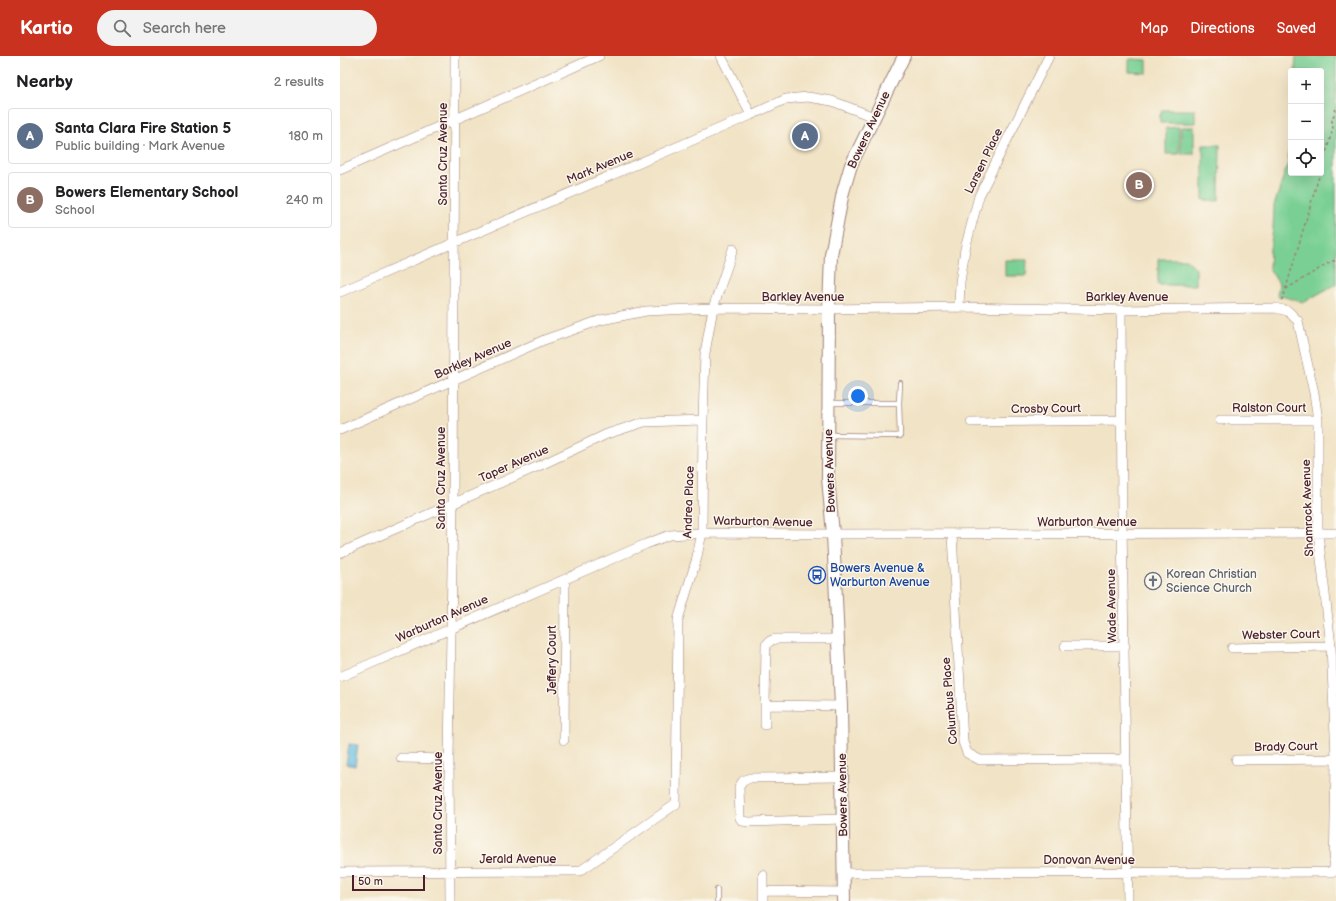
<!DOCTYPE html>
<meta charset="utf-8">
<style>
:root{--surface:#fff;--page:#f2f2f2;--text:#202124;--muted:#757577;--line:#e0e0e0;--accent:#c8321e}
body{margin:0;font-family:"Balsamiq Sans",sans-serif;background:var(--page);color:var(--text)}
.controls{position:absolute;right:12px;top:12px;display:grid;overflow:hidden;border-radius:4px;box-shadow:0 4px 16px #0002}
.controls button{width:36px;height:36px;display:grid;place-items:center;padding:0;border:0;border-bottom:1px solid var(--line);background:var(--surface);color:var(--text);font:20px sans-serif}
.scale{position:absolute;left:12px;bottom:10px;width:73px;box-sizing:border-box;padding-left:4px;border:2px solid #4a1f2b;border-top:0;font-size:11px;line-height:14px;white-space:nowrap;color:#4a1f2b;-webkit-text-stroke:3px #fbf7ec;paint-order:stroke}
.you{position:absolute;left:518px;top:340px;width:14px;height:14px;margin:-10px;border:3px solid #fff;border-radius:50%;background:#1a73e8;box-shadow:0 0 0 6px #1a73e833}
.badge{display:grid;place-items:center;width:26px;height:26px;border-radius:50%;background:var(--accent);color:#fff;font-size:13px;font-weight:700}
.pin{position:absolute;translate:-50% -50%;border:2px solid #fff;box-shadow:0 1px 4px #0006}
.list{margin:0;padding:0;list-style:none}
h2{display:flex;justify-content:space-between;align-items:center;height:52px;margin:0;padding:0 16px;font-size:17px}
h2 small{font-size:13px;font-weight:400;color:var(--muted)}
.list li{display:grid;grid-template-columns:26px 1fr auto;gap:12px;align-items:center;box-sizing:border-box;height:56px;margin:0 8px 8px;padding:0 8px;border:1px solid var(--line);border-radius:4px}
.list b{display:block;font-size:15px;white-space:nowrap}
.list p{margin:0;font-size:13px;white-space:nowrap;color:var(--muted)}
.list em{font-size:13px;font-style:normal;color:var(--muted)}
.icon{flex:none;width:22px;height:22px;fill:none;stroke:currentColor;stroke-width:2;stroke-linecap:round;stroke-linejoin:round}
.map{position:relative;flex:none;width:996px;height:845px;overflow:hidden}
header{display:flex;align-items:center;gap:24px;box-sizing:border-box;height:56px;padding:0 20px;background:var(--accent);color:#fff}
header strong{font-size:19px}
nav{display:flex;gap:22px;margin-inline-start:auto;font-size:14px}
.search{width:280px;height:36px;background:var(--page);display:flex;align-items:center;gap:10px;box-sizing:border-box;padding:0 14px;border-radius:22px;color:var(--muted);font-size:15px}
main{display:flex}
aside{flex:1;background:var(--surface)}
.map>svg:first-child{display:block}
.green{fill:#7ad094;stroke:#627860}
.water{fill:#61bedf;stroke:#566e85}
.lines{fill:none;stroke-linecap:round;stroke-linejoin:round}
.lane-casing{stroke:#9e8178;stroke-width:6}
.street-casing{stroke:#9e8178;stroke-width:10}
.secondary-casing{stroke:#9e8178;stroke-width:14}
.path{stroke:#9e8178;stroke-width:1.5;stroke-dasharray:3 3;stroke-linecap:butt}
.lane{stroke:#fff;stroke-width:4.5}
.street{stroke:#fff;stroke-width:9}
.secondary{stroke:#fff;stroke-width:12}
.labels{text-anchor:middle;dominant-baseline:central;stroke-width:3;stroke-linejoin:round;paint-order:stroke}
.street-label{font-size:12px;fill:#4a1f2b;stroke:#fbf7ec}
.transit-label{font-size:12px;fill:#164399;stroke:#fbf7ec;text-anchor:start}
.worship-label{font-size:12px;fill:#5b616d;stroke:#fbf7ec;text-anchor:start}
</style>
<header>
<strong>Kartio</strong>
<div class="search"><svg class="icon" aria-label="search" viewBox="0 0 24 24"><circle cx="10" cy="10" r="6"/><path d="M15 15l6 6"/></svg>Search here</div>
<nav><a>Map</a><a>Directions</a><a>Saved</a></nav>
</header>
<main>
<aside>
<h2>Nearby<small>2 results</small></h2>
<ul class="list">
<li><span class="badge" style="background:#5c6f8a">A</span><div><b>Santa Clara Fire Station 5</b><p>Public building · Mark Avenue</p></div><em>180 m</em></li>
<li><span class="badge" style="background:#8d6e63">B</span><div><b>Bowers Elementary School</b><p>School</p></div><em>240 m</em></li>
</ul>
</aside>
<div class="map">
<svg width="996" height="845" viewBox="0 0 996 845">
<rect width="100%" height="100%" fill="#fbf7ec"/>
<filter id="ink" filterUnits="userSpaceOnUse"><feTurbulence type="fractalNoise" baseFrequency=".025" numOctaves="2"/><feDisplacementMap in="SourceGraphic" scale="8" xChannelSelector="R" yChannelSelector="G"/><feConvolveMatrix kernelMatrix="1 2 1 2 8 2 1 2 1" color-interpolation-filters="sRGB"/></filter>
<filter id="wash" filterUnits="userSpaceOnUse"><feTurbulence type="fractalNoise" baseFrequency=".012" numOctaves="4" result="noise"/><feDisplacementMap in="SourceGraphic" scale="16" xChannelSelector="R" yChannelSelector="G"/><feGaussianBlur stdDeviation="0.9" result="paint"/><feColorMatrix in="noise" values="0 0 0 0 0 0 0 0 0 0 0 0 0 0 0 0 0 1.4 0 .05"/><feComposite in="paint" operator="in"/></filter>
<g filter="url(#wash)">
<rect width="100%" height="100%" fill="#f1e3c5"/>
<path class="green" d="M 956,0 L 996,0 L 996,229 L 994,229 L 964,246 L 937,239 L 939,228 L 929,212 L 930,193 L 933,173 L 934,150 L 948,107 L 951,71 L 951,117 L 981,117 L 981,15 L 955,15 Z
M 791,3 L 807,4 L 807,17 L 789,16 L 789,4 Z
M 822,54 L 855,54 L 855,67 L 820,67 L 820,59 Z
M 839,71 L 839,98 L 826,98 L 826,72 Z
M 841,71 L 854,71 L 854,98 L 841,98 Z
M 863,89 L 880,89 L 879,145 L 863,144 Z
M 818,203 L 846,203 L 856,212 L 856,229 L 818,229 Z
M 665,204 L 687,204 L 686,220 L 665,220 Z"/>
<path class="water" d="M 9,688 L 18,689 L 15,710 L 6,708 Z"/>
</g>
<g filter="url(#ink)">
<g class="lines">
<g class="lane-casing">
<path id="lane" d="M 490,347 L 559,347 L 560,380 L 490,379
M 559,347 L 560,327
M 377,834 L 377,845"/>
</g>
<g class="street-casing">
<path id="street" d="M 381,0 L 411,59
M 0,114 L 259,0
M 0,236 L 411,59 L 446,43 L 468,41 L 492,45 L 534,61
M 619,251 L 620,226 L 625,193 L 639,140 L 709,0
M 781,254 L 782,467 L 788,845
M 880,364 L 978,364
M 631,366 L 781,364
M 0,374 L 204,284 L 261,264 L 306,255 L 373,252 L 489,253 L 619,251 L 781,254 L 935,252 L 948,255 L 958,265 L 974,337 L 978,364 L 978,477 L 991,590 L 996,701
M 612,478 L 623,686 L 627,697 L 640,704 L 786,703
M 0,497 L 201,409 L 267,378 L 304,366 L 363,364
M 497,583 L 435,583 L 430,585 L 426,589 L 425,649 L 501,650
M 725,590 L 785,590
M 892,592 L 991,590
M 0,621 L 306,488 L 330,479 L 362,477 L 493,478 L 996,477
M 425,649 L 425,669
M 224,684 L 225,524
M 61,702 L 109,703
M 896,704 L 996,703
M 502,721 L 410,722 L 403,725 L 399,731 L 400,762 L 402,765 L 409,766 L 503,763
M 0,816 L 240,815 L 336,748 L 338,564 L 356,505 L 362,477 L 363,364 L 365,297 L 373,252 L 393,193
M 503,817 L 994,816 L 996,707
M 423,819 L 423,845
M 423,835 L 504,836
M 110,845 L 109,703 L 113,448 L 115,0"/>
</g>
<g class="secondary-casing">
<path id="secondary" d="M 504,845 L 501,650 L 493,478 L 488,422 L 489,253 L 491,199 L 503,136 L 511,109 L 564,0"/>
</g>
<path class="path" d="M 981,113 L 993,73 L 992,64 L 996,53
M 946,233 L 992,205 L 996,205
M 941,244 L 943,242 L 980,117"/>
<use href="#lane" class="lane"/>
<use href="#street" class="street"/>
<use href="#secondary" class="secondary"/>
</g>
</g>
<defs>
<g id="bus-ring" transform="scale(0.9)"><circle r="9.5" fill="#fbf7ec" stroke="#1a4fb4" stroke-width="1.5"/><path d="M-5-6H5V4H4V6H2V4H-2V6H-4V4H-5ZM-3.5-4V0h7V-4ZM-3.5 1.2v1.5H-2V1.2ZM2 1.2v1.5H3.5V1.2Z" fill="#1a4fb4"/></g>
<g id="church-ring" transform="scale(0.9)"><circle r="9.5" fill="#fbf7ec" stroke="#6b7280" stroke-width="1.5"/><path d="M-1.2-6h2.4v3.5h3.3v2.4h-3.3V6h-2.4V-.1h-3.3v-2.4h3.3Z" fill="#6b7280"/></g>
</defs>
<g fill-rule="evenodd">
<use href="#bus-ring" x="477" y="519"/>
<use href="#church-ring" x="813" y="525"/>
</g>
<g class="labels">
<g class="street-label">
<text transform="translate(529 74) rotate(-65)">Bowers Avenue</text>
<text transform="translate(103 98) rotate(-90)">Santa Cruz Avenue</text>
<text transform="translate(644 105) rotate(-64)">Larsen Place</text>
<text transform="translate(260 111) rotate(-23)">Mark Avenue</text>
<text x="463" y="241">Barkley Avenue</text>
<text x="787" y="241">Barkley Avenue</text>
<text transform="translate(133 303) rotate(-24)">Barkley Avenue</text>
<text x="929" y="352">Ralston Court</text>
<text transform="translate(706 353) rotate(-1)">Crosby Court</text>
<text transform="translate(174 408) rotate(-24)">Taper Avenue</text>
<text transform="translate(490 415) rotate(-92)">Bowers Avenue</text>
<text transform="translate(101 422) rotate(-90)">Santa Cruz Avenue</text>
<text transform="translate(349 446) rotate(-88)">Andrea Place</text>
<text transform="translate(968 452) rotate(-92)">Shamrock Avenue</text>
<text transform="translate(423 466) rotate(1)">Warburton Avenue</text>
<text x="747" y="466">Warburton Avenue</text>
<text transform="translate(772 550) rotate(-91)">Wade Avenue</text>
<text transform="translate(102 563) rotate(-24)">Warburton Avenue</text>
<text transform="translate(941 579) rotate(-1)">Webster Court</text>
<text transform="translate(212 604) rotate(-90)">Jeffery Court</text>
<text transform="translate(610 645) rotate(-95)">Columbus Place</text>
<text transform="translate(946 691) rotate(-1)">Brady Court</text>
<text transform="translate(503 739) rotate(-91)">Bowers Avenue</text>
<text transform="translate(98 747) rotate(-90)">Santa Cruz Avenue</text>
<text x="178" y="803">Jerald Avenue</text>
<text x="749" y="804">Donovan Avenue</text>
</g>
<g class="transit-label">
<text x="490" y="512">Bowers Avenue &amp;<tspan x="490" dy="14">Warburton Avenue</tspan></text>
</g>
<g class="worship-label">
<text x="826" y="518">Korean Christian<tspan x="826" dy="14">Science Church</tspan></text>
</g>
</g>
</svg>
<div class="controls">
<button>+</button>
<button>−</button>
<button><svg class="icon" aria-label="locate" viewBox="0 0 24 24"><circle cx="12" cy="12" r="6"/><path d="M12 2v4M12 18v4M2 12h4M18 12h4"/></svg></button>
</div>
<div class="scale">50 m</div>
<div class="you"></div>
<div class="pin badge" style="left:465px;top:80px;background:#5c6f8a">A</div>
<div class="pin badge" style="left:799px;top:129px;background:#8d6e63">B</div>
</div>
</main>
